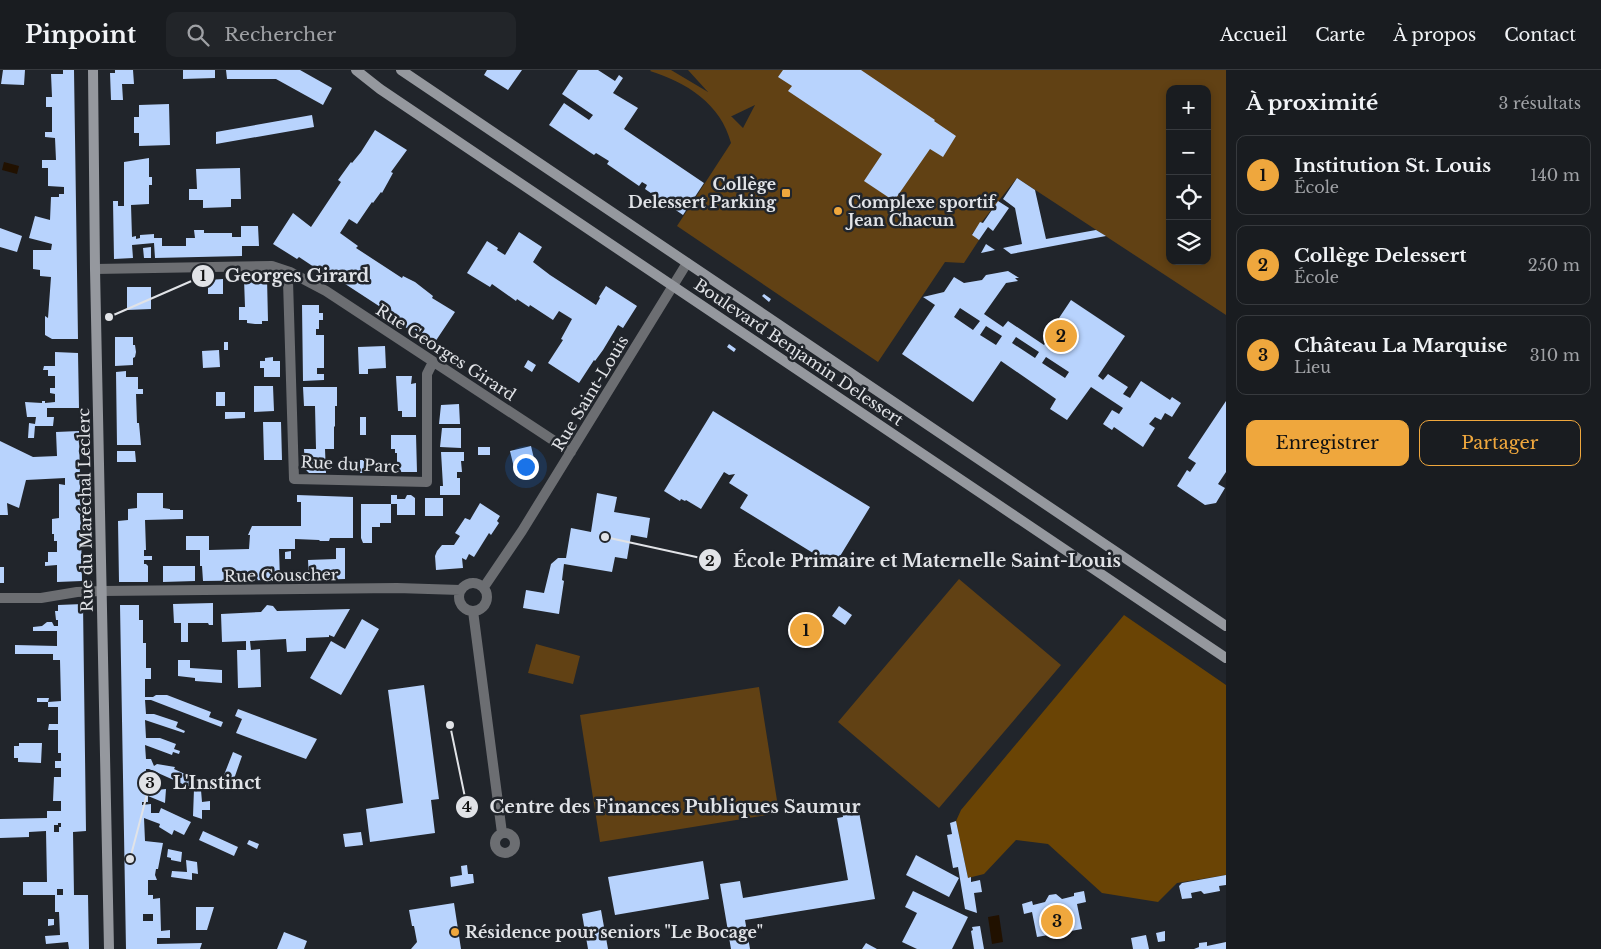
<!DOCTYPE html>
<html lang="fr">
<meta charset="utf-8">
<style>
:root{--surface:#191c20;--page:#222529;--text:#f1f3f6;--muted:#9fa1a5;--line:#373a3e;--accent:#efa73d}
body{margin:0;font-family:"Libre Baskerville",serif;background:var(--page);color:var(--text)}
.controls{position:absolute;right:15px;top:15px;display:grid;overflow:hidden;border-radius:10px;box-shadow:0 2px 8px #0003}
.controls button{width:45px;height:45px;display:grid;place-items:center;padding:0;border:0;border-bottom:1px solid var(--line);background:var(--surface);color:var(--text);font:25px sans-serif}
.you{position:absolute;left:525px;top:396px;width:18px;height:18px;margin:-12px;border:4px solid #fff;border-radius:50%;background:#1a73e8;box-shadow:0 0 0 8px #1a73e833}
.badge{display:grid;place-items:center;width:32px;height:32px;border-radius:50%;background:var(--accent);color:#111;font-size:16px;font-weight:700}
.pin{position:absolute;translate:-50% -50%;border:2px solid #fff;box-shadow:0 1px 5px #0006}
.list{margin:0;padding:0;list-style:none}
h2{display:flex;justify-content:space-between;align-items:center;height:65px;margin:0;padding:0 20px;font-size:21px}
h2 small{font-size:16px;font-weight:400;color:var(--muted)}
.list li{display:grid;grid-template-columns:32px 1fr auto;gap:15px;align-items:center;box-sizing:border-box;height:80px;margin:0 10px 10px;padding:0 10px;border:1px solid var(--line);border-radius:10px}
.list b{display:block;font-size:19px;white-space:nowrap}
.list p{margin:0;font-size:16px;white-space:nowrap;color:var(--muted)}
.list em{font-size:16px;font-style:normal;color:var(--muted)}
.actions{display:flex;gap:10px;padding:15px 20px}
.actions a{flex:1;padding:11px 0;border:1px solid var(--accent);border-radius:10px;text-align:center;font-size:18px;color:var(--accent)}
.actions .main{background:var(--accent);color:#111}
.icon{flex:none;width:28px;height:28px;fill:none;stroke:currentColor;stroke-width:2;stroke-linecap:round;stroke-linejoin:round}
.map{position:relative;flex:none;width:1226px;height:879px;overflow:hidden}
header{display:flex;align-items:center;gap:30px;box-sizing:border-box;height:70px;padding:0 25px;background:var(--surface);border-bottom:1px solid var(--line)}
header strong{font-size:24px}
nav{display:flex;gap:28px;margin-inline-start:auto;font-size:18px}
.search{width:350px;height:45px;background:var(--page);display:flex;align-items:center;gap:12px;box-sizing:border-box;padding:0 18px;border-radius:10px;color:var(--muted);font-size:19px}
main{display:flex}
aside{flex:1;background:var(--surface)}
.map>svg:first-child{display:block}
.green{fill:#614114;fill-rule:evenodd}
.forest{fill:#6a4405}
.water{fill:#211100}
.building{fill:#b8d3fd;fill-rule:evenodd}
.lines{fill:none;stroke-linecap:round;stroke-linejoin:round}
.street{stroke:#6c6e72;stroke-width:10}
.secondary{stroke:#95989e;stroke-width:10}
.poi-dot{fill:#efa73d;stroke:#21252b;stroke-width:2}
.labels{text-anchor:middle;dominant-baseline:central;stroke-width:5;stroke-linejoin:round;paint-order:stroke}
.poi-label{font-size:16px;font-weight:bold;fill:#e1e3e7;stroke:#21252b;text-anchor:start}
.street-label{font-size:16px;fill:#e1e3e7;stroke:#21252b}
.leader{fill:none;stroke:#e1e3e7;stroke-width:2}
.callout-dot{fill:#e1e3e7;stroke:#21252b;stroke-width:2}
.mark-label{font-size:15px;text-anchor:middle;font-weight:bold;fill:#111}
.callout-label{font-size:18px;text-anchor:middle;font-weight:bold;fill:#e1e3e7;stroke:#21252b;stroke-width:5;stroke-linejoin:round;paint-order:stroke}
</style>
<header>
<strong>Pinpoint</strong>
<div class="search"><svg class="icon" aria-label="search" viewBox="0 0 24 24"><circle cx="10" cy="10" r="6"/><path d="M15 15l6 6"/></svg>Rechercher</div>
<nav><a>Accueil</a><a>Carte</a><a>À propos</a><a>Contact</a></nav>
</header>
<main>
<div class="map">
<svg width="1226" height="879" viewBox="0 0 1226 879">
<rect width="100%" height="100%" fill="#21252b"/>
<path class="green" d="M 651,0 L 671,0 L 708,22 L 688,0 L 1226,0 L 1226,245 L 1017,108 L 972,164 L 979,170 L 964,193 L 945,192 L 878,292 L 677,156 L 731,73 C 721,34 686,12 650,1 ZM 1170,19 L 1207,19 L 1207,191 L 1170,191 ZM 755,35 L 743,58 L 731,46 L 732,46 Z
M 959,509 L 1061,595 L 939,738 L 838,652 Z
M 536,574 L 580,586 L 573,614 L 528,603 Z
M 759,617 L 779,743 L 600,772 L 580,645 Z"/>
<path class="forest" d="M 1124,545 L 1226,615 L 1226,805 L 1177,813 L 1158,832 L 1102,823 L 1048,774 L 1016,770 L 984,804 L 968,808 L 956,751 L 961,740 Z"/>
<path class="water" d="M 4,92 L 19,96 L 17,104 L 2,100 Z
M 999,845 L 1003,872 L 992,874 L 988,847 Z"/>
<path class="building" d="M 3,0 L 25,0 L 24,15 L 1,14 Z
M 63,0 L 74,0 L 78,269 L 52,269 L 45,265 L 45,246 L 48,248 L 51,207 L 40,206 L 40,200 L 33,199 L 33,180 L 51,180 L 52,174 L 29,168 L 35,146 L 50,150 L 51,127 L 59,127 L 59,124 L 64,124 L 64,117 L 48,116 L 48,98 L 42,98 L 42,90 L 56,90 L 55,68 L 45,67 L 45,62 L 52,62 L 52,37 L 46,37 L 46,27 L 52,27 L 51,4 L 63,4 Z
M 115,0 L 133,0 L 134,14 L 122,14 L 123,30 L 111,30 L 110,3 L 115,3 Z
M 183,0 L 215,0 L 215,8 L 183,9 Z
M 226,0 L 300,0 L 332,18 L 323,35 L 276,9 L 227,9 Z
M 487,0 L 522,0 L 508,20 L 484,5 Z
M 578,0 L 598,0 L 615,11 L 619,5 L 623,8 L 613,23 L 638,38 L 624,59 L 704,113 L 683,145 L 645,119 L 647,115 L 642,112 L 639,116 L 607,94 L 609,91 L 596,83 L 594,85 L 549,55 L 564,33 L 589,50 L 593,45 L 562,24 Z
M 783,0 L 861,0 L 935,50 L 934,51 L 956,66 L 943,87 L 930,79 L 894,131 L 864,111 L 882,84 L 788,21 L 792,16 L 778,7 Z
M 169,34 L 170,75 L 139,76 L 139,63 L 134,63 L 134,47 L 139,47 L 139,35 Z
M 312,45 L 314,57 L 216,74 L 216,62 Z
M 375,60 L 407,80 L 391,102 L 393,103 L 382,123 L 381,122 L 373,133 L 372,132 L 357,154 L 349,149 L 340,163 L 358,176 L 356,178 L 402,208 L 403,206 L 415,212 L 433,226 L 432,228 L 455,242 L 435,272 L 412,258 L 410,260 L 391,248 L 392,247 L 381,240 L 382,238 L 336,208 L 336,210 L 324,202 L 323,203 L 299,187 L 297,189 L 273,174 L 293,143 L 311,157 L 341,112 L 338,110 L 351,92 L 352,93 L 361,82 Z
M 149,88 L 149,107 L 152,107 L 152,115 L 149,115 L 149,134 L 131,135 L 132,167 L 136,166 L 136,169 L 140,168 L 140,165 L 154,164 L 154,168 L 162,168 L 162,176 L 186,176 L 186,168 L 195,168 L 194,160 L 204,160 L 204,163 L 232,163 L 232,167 L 241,167 L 241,156 L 258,156 L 259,176 L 242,176 L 242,186 L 155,188 L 154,173 L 132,175 L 133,188 L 114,189 L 113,131 L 118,131 L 118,136 L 124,136 L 124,92 Z
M 240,98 L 241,129 L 231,129 L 231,137 L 203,138 L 203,130 L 189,130 L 189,119 L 197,119 L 196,99 Z
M 1017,108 L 1035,120 L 1046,169 L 1096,160 L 1106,166 L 1011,184 L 1003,178 L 1022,174 L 1015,138 L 1003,129 Z
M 998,131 L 1009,138 L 993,161 L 988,157 L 979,170 L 972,165 L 980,152 L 983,153 Z
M 0,158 L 22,166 L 17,182 L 0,177 Z
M 519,162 L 542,177 L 533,192 L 550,205 L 596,235 L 600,228 L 599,227 L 606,216 L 637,236 L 623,258 L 618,255 L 603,280 L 595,291 L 594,290 L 579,313 L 548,293 L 563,270 L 561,269 L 572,249 L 559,241 L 553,250 L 530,235 L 529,237 L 517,229 L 516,231 L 492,214 L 490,217 L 467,203 L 487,171 L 498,178 L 497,180 L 505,185 Z
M 986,174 L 995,180 L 981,183 Z
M 151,177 L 151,188 L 144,188 L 143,178 Z
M 1008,201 L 1019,208 L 1015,208 L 1018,211 L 1006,213 L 984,244 L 1003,257 L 1008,251 L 1044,275 L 1062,250 L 1059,248 L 1071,230 L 1125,266 L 1098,306 L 1103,310 L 1108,304 L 1128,317 L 1123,324 L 1130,328 L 1141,311 L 1170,330 L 1172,327 L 1181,333 L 1172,347 L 1165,343 L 1161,350 L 1155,347 L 1149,354 L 1155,358 L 1143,377 L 1114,357 L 1112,360 L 1103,354 L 1112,340 L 1119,344 L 1123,338 L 1091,317 L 1067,350 L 1050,339 L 1056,329 L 1001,291 L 973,332 L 902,284 L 935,235 L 923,227 L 944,222 L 954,207 L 964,213 L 982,210 L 986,205 ZM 960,238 L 980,251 L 973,260 L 954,247 ZM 986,256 L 1002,266 L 996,275 L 980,265 ZM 1016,267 L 1039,282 L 1035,288 L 1012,273 ZM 1046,287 L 1069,302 L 1065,308 L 1042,293 Z
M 267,208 L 268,251 L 262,251 L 262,254 L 255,254 L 247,253 L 247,250 L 239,250 L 239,237 L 245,237 L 244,209 Z
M 223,209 L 223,224 L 208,224 L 208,210 Z
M 127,217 L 151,217 L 151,239 L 127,240 Z
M 764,224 L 771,229 L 769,232 L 762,226 Z
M 302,235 L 319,235 L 319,243 L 323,243 L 323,250 L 319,250 L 319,259 L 316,259 L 316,265 L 324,265 L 324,298 L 317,298 L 317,304 L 324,304 L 324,310 L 303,311 Z
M 115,267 L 133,267 L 133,275 L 135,275 L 136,282 L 135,287 L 133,288 L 133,295 L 115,296 Z
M 224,272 L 228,272 L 228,280 L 224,280 Z
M 729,274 L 736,279 L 734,282 L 727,277 Z
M 385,276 L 386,298 L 368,299 L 368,304 L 359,304 L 358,277 Z
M 219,280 L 220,297 L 203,298 L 202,281 Z
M 55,282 L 78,283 L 79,338 L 47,338 L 47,347 L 54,347 L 53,356 L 35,356 L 34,368 L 28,368 L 29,353 L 35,354 L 36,347 L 27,347 L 25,332 L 42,333 L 42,331 L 45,331 L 45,333 L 55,332 L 55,324 L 50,323 L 50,318 L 55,318 L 55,306 L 48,306 L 48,300 L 43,300 L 44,296 L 55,296 Z
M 273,287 L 273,291 L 280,291 L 280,307 L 264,307 L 264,298 L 260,298 L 260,291 L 265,291 L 265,288 Z
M 528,290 L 536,295 L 532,302 L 524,297 Z
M 126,301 L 126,307 L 138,307 L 138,319 L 143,319 L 143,324 L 136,324 L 137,353 L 139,353 L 141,375 L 117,375 L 116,302 Z
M 396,306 L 412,306 L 411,314 L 416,313 L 416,347 L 402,347 L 402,341 L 398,341 Z
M 254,316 L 273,316 L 274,341 L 254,342 Z
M 303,317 L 337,317 L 337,336 L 335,336 L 335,356 L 334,357 L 334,379 L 325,379 L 326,403 L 309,403 L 305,399 L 304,379 L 316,379 L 315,336 L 304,336 Z
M 216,322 L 225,322 L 225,336 L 216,336 Z
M 1226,331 L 1226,402 L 1218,414 L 1225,418 L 1216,433 L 1205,435 L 1177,416 L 1187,400 L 1190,402 L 1196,393 L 1188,388 Z
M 459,334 L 460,354 L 439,354 L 441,335 Z
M 713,341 L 870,437 L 834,496 L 740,438 L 748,425 L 729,413 L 735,404 L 729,405 L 724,402 L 701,439 L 686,430 L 685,431 L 681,429 L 680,431 L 664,421 Z
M 225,342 L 245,342 L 245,348 L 225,349 Z
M 360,347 L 366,347 L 366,365 L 360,365 Z
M 263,352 L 281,352 L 282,390 L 264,390 Z
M 442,358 L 461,358 L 461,378 L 440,377 Z
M 79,361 L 82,511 L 57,512 L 57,495 L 45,496 L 45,492 L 48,492 L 48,482 L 57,482 L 57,471 L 54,471 L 54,464 L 52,464 L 52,449 L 59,448 L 59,414 L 65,415 L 65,408 L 26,410 L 19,438 L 7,433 L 8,445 L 0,445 L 0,371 L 33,387 L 57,386 L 56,362 Z
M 391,365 L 416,365 L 417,402 L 397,402 L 397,383 L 395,383 L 395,379 L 391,379 Z
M 531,376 L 537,401 L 516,406 L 510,381 Z
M 478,377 L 490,377 L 490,385 L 478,385 Z
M 117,381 L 135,381 L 136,392 L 117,392 Z
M 441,382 L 464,382 L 464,391 L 461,391 L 462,402 L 457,402 L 457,408 L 460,408 L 460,425 L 440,425 L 440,416 L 443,416 Z
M 360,390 L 366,390 L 366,403 L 360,403 Z
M 137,423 L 163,423 L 163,438 L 170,439 L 170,440 L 183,440 L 183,449 L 145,450 L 146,480 L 144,480 L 144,486 L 152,486 L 152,490 L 144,490 L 144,494 L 146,494 L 148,496 L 148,512 L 119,512 L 118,451 L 128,450 L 128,439 L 137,438 Z
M 597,423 L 617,427 L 614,442 L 650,448 L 647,468 L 631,465 L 627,489 L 615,487 L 612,502 L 564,494 L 562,510 L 564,511 L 559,544 L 523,538 L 526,520 L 544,523 L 551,494 L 558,488 L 566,488 L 571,458 L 591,462 Z
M 297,425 L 353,427 L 353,468 L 330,468 L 329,471 L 320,471 L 319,470 L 295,469 L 295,479 L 279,479 L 280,510 L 203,511 L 202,496 L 200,496 L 200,480 L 186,480 L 186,466 L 209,466 L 209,480 L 249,479 L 250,465 L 248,465 L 252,456 L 301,456 L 301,432 L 297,432 Z
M 391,425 L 397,425 L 397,429 L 405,429 L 407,425 L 411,425 L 415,428 L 415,445 L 397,445 L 397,434 L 391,434 L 391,453 L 380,453 L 380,457 L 372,457 L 372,473 L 363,473 L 361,468 L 361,434 L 391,434 Z
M 425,428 L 443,428 L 443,446 L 425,446 Z
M 480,433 L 500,446 L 497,451 L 499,453 L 491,465 L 489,463 L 474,487 L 469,484 L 466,490 L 462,488 L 463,498 L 436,500 L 435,486 L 437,481 L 442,475 L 454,475 L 460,466 L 455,463 L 465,448 L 470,450 Z
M 336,478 L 345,478 L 345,509 L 309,510 L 308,490 L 336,489 Z
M 291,481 L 291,489 L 285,489 L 285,482 Z
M 163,496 L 195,496 L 195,511 L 163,512 Z
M 0,497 L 4,497 L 4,513 L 0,513 Z
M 213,533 L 213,555 L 209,555 L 208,553 L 188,553 L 188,572 L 181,572 L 181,553 L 174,553 L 173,534 Z
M 83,534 L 86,761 L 73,762 L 74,825 L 88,825 L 89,879 L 69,879 L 68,872 L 46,874 L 45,866 L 60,865 L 59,842 L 55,842 L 55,825 L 23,825 L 23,812 L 47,812 L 46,761 L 29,762 L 29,767 L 0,768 L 0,749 L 47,748 L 47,741 L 61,741 L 61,731 L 53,731 L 54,707 L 61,707 L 61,698 L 55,698 L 55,691 L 61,691 L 61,683 L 58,683 L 58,660 L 48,660 L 49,654 L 58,654 L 58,637 L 48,637 L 48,632 L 37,632 L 37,628 L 49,628 L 48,632 L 61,631 L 60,590 L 53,590 L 53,584 L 15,584 L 15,575 L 57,576 L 57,561 L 33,561 L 33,557 L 42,556 L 47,552 L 52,552 L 54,556 L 58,556 L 58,550 L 56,550 L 55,541 L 58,541 L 58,535 ZM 58,753 L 61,753 L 61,757 L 59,757 L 59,762 L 54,762 L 54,755 L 58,755 ZM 57,819 L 63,819 L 63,825 L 57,825 Z
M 120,535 L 139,535 L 139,550 L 143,550 L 143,573 L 146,573 L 146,598 L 151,598 L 151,609 L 145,609 L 145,627 L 153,627 L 156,625 L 167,625 L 211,642 L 209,647 L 223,652 L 221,657 L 151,630 L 145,630 L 146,644 L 154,644 L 178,652 L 176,657 L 185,661 L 184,663 L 145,650 L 146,668 L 160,668 L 176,674 L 174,679 L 180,681 L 179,684 L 173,682 L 172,685 L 145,675 L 146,689 L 151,689 L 154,696 L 157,694 L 175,697 L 174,699 L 207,714 L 203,721 L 201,720 L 202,732 L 210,731 L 210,740 L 202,740 L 202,749 L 193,746 L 194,719 L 149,699 L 146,699 L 146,721 L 166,719 L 165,733 L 148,726 L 148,732 L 142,732 L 142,735 L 151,734 L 151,743 L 159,743 L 161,738 L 191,752 L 184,765 L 174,760 L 172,765 L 159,757 L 160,754 L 144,748 L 145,771 L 163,773 L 158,799 L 156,799 L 155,805 L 157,810 L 148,810 L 148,825 L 153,825 L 153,829 L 160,828 L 161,861 L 170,860 L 170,868 L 157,868 L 157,874 L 202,873 L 200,879 L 126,879 ZM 143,844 L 153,844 L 153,851 L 143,851 Z
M 267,535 L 273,536 L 277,541 L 350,539 L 334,567 L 329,565 L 329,567 L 306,568 L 306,581 L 287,582 L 286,569 L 250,571 L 251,580 L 260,579 L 261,617 L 238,618 L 237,580 L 246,580 L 246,571 L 222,572 L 221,544 L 261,542 Z
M 839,536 L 852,545 L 845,555 L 832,546 Z
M 362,549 L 379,559 L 341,625 L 310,608 L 331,571 L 345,579 Z
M 178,590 L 190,590 L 190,598 L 222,600 L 222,613 L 195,611 L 195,608 L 178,606 Z
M 424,615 L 439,729 L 431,730 L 435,763 L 370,772 L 366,739 L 403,733 L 388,620 Z
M 238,639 L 317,669 L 306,689 L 236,663 L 242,649 L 235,646 Z
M 19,673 L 42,673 L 41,693 L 18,692 L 18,688 L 14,688 L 14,676 L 19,676 Z
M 233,682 L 242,686 L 234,709 L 224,705 Z
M 857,731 L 875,829 L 745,850 L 750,879 L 731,879 L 720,814 L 740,811 L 743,828 L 848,810 L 837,748 L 843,747 L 841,733 Z
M 956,751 L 968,808 L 971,807 L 971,812 L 980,810 L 982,822 L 974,823 L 977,843 L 965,839 L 958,797 L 953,798 L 947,765 L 952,764 L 950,753 Z
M 203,761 L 238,777 L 234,786 L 199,770 Z
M 361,762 L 363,775 L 345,777 L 343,764 Z
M 249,770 L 259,774 L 257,779 L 247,774 Z
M 168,779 L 182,782 L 181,792 L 171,790 L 171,788 L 167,787 Z
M 916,785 L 959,808 L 949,827 L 906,805 Z
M 186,790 L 197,792 L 198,804 L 192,803 L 192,810 L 171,807 L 172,801 L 187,802 Z
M 703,791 L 709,829 L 615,845 L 608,807 Z
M 467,795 L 468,804 L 473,804 L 474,813 L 451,817 L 450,807 L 462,805 L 461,796 Z
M 1226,805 L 1226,815 L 1219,816 L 1220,821 L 1204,824 L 1201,821 L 1191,823 L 1192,828 L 1182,829 L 1179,816 L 1182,813 Z
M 913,821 L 968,847 L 952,879 L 917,879 L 902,872 L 917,843 L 905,837 Z
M 1084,821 L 1086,832 L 1077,834 L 1082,859 L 1037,867 L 1032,842 L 1024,844 L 1022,834 L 1032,831 L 1033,835 L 1045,832 L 1049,825 L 1056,824 L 1062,829 L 1074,826 L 1074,823 Z
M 454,833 L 461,879 L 411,879 L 417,872 L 414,856 L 412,856 L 409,840 Z
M 196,837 L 214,837 L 207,860 L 196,860 Z
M 601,840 L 608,879 L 588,879 L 582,844 Z
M 48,849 L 54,849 L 54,855 L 48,856 Z
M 980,856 L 984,879 L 974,879 L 971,861 L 973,860 L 972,857 Z
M 1165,861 L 1165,871 L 1158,872 L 1156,863 Z
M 284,862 L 307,871 L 304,879 L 277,879 Z
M 1146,865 L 1149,879 L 1133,879 L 1131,868 Z
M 1207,872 L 1207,876 L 1226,872 L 1226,879 L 1194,879 L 1199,877 L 1199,873 Z
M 866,873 L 877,879 L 862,879 Z"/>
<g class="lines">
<path class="street" d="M 95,199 L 272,196 L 290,202 L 326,221 L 571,382
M 290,202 L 288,211 L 294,409 L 427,412 L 427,304 L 433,292
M459 527a14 14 0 1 1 28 0a14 14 0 1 1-28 0Z
M 484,517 L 522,461 L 687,193
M 0,528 L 41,528 L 77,522 L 102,521 L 397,518 L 460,520
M 473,541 L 502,763
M495 773a10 10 0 1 1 20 0a10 10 0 1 1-20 0Z"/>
<path class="secondary" d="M 93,0 L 95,199 L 109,879
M 356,0 L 380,19 L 1226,588
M 401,0 L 1226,556"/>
</g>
<g class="poi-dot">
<rect x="781" y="118" width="10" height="10" rx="2.5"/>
<circle cx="838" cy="141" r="5"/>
<circle cx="455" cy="862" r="5"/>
</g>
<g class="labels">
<g class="poi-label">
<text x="776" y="114" text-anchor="end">Collège<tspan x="776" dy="18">Delessert Parking</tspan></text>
<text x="848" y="132">Complexe sportif<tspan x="848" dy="18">Jean Chacun</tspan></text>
<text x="465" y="862">Résidence pour seniors "Le Bocage"</text>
</g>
<g class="street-label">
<text transform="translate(446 282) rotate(33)">Rue Georges Girard</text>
<text transform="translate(799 282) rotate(34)">Boulevard Benjamin Delessert</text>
<text transform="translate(590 323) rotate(-59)">Rue Saint-Louis</text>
<text transform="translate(350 394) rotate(3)">Rue du Parc</text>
<text transform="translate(85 440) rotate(-91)">Rue du Maréchal Leclerc</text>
<text transform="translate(281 505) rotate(-1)">Rue Couscher</text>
</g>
</g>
<path class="leader" d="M109 247L203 206M605 467L710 490M130 789L150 713M450 655L467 737"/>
<g class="callout-dot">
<circle cx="109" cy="247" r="5"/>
<circle cx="605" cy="467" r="5"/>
<circle cx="130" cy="789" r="5"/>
<circle cx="450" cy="655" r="5"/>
<circle cx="203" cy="206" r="12"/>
<circle cx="710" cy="490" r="12"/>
<circle cx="150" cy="713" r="12"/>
<circle cx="467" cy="737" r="12"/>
</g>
<g class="mark-label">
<text x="203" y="211">1</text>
<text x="710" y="496">2</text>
<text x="150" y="718">3</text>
<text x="467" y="742">4</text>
</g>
<g class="callout-label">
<text x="297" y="212">Georges Girard</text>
<text x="927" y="497">École Primaire et Maternelle Saint-Louis</text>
<text x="217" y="719">L'Instinct</text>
<text x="675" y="743">Centre des Finances Publiques Saumur</text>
</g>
</svg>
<div class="controls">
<button>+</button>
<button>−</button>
<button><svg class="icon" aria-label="locate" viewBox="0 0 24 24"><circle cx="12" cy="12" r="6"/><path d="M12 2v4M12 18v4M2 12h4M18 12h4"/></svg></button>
<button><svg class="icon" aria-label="layers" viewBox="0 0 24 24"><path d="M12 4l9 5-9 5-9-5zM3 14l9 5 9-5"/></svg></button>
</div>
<div class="you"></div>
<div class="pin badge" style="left:806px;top:560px">1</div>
<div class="pin badge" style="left:1061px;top:266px">2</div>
<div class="pin badge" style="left:1057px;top:851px">3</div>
</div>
<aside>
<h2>À proximité<small>3 résultats</small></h2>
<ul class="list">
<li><span class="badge">1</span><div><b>Institution St. Louis</b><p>École</p></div><em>140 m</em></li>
<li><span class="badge">2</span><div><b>Collège Delessert</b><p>École</p></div><em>250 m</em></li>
<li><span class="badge">3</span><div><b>Château La Marquise</b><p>Lieu</p></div><em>310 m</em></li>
</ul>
<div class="actions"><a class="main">Enregistrer</a><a>Partager</a></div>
</aside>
</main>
